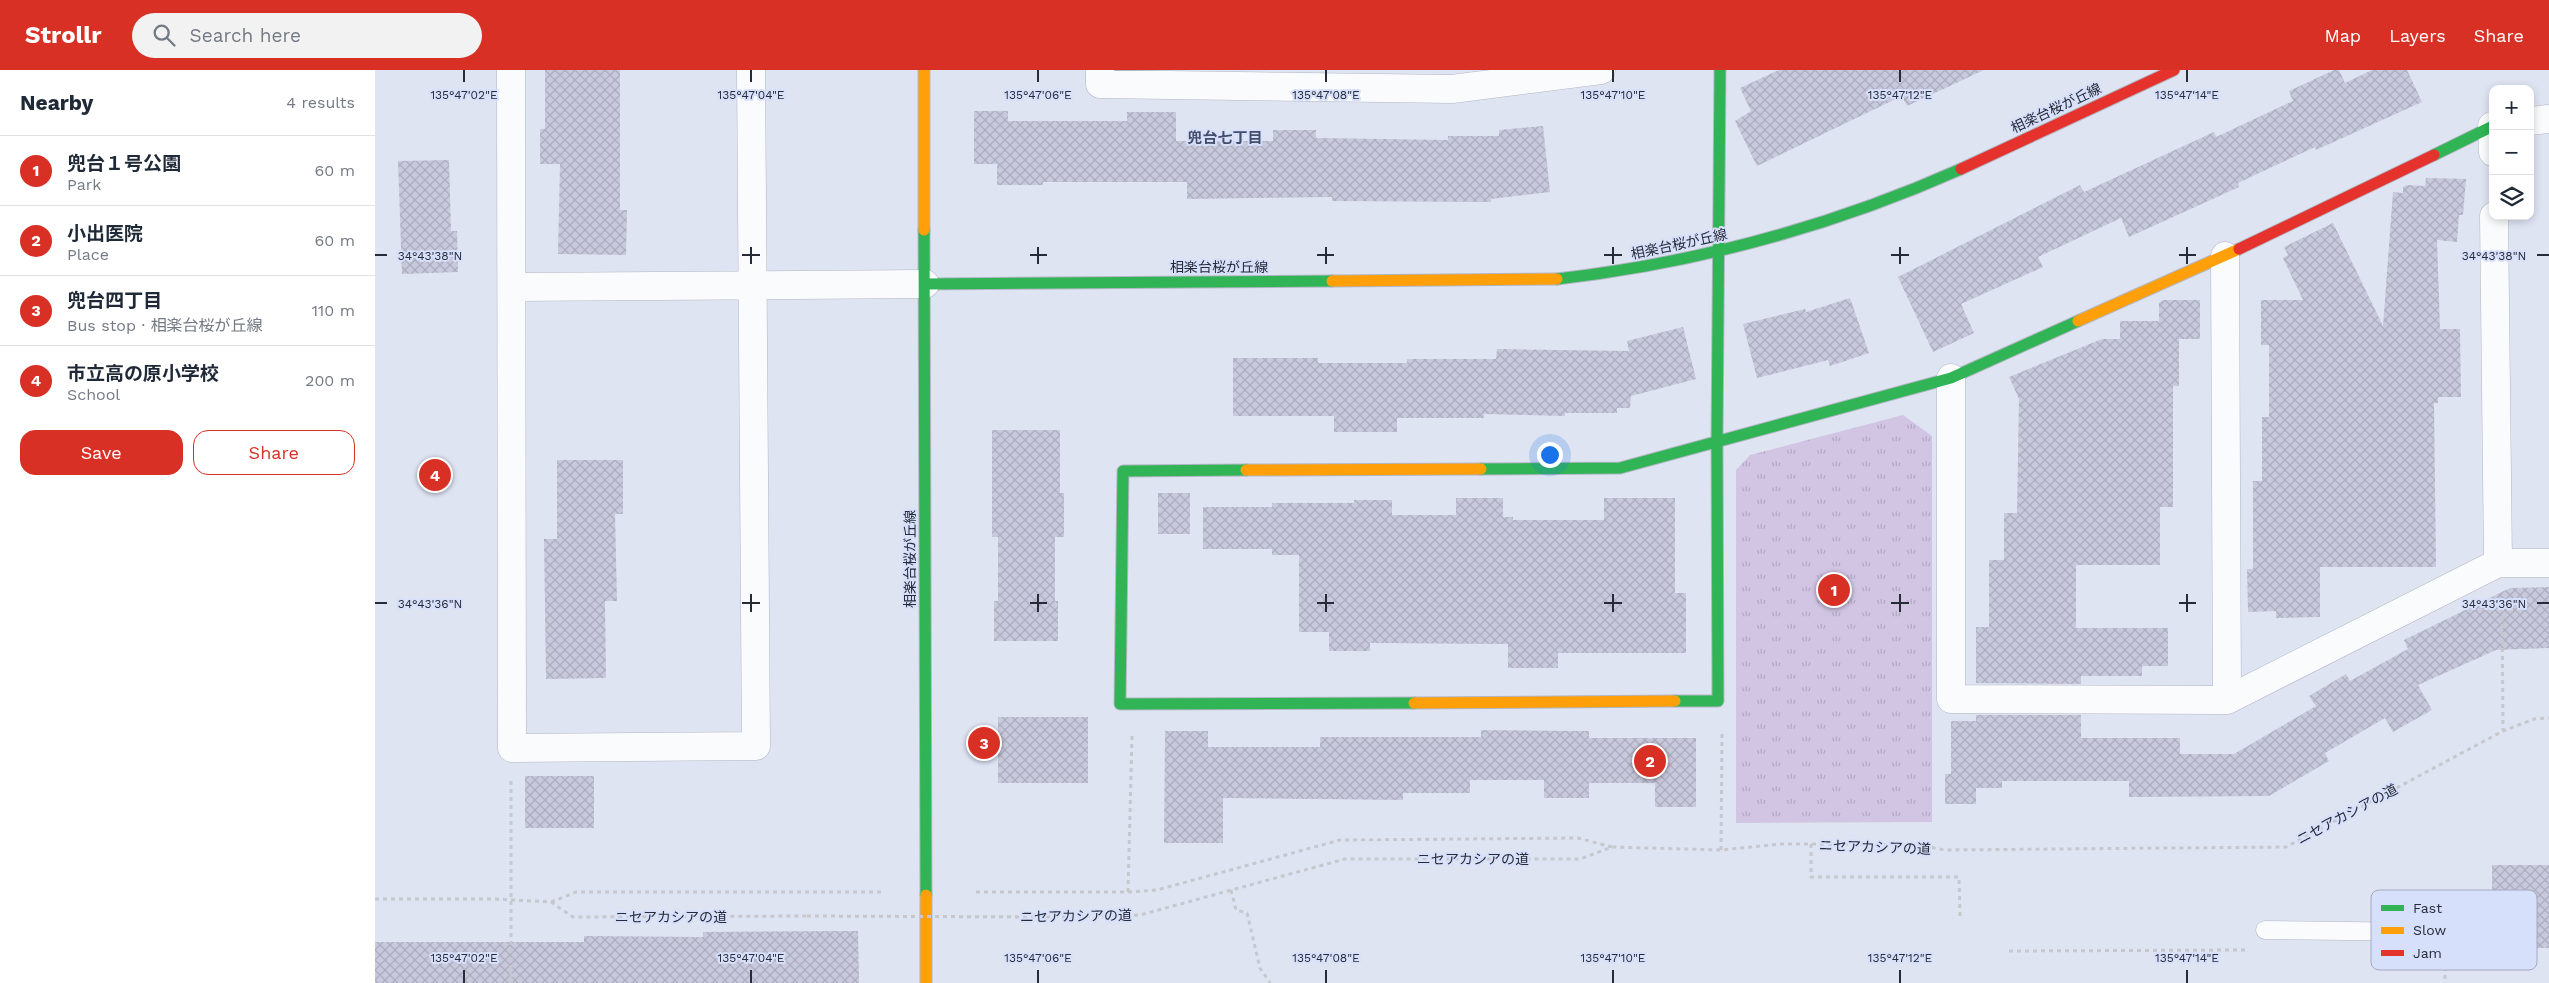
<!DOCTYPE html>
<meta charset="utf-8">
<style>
:root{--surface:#fff;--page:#f2f2f3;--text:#1f2937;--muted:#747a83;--line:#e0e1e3;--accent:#d93025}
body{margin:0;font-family:"Work Sans","Noto Sans JP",sans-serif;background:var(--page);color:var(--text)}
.controls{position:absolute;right:15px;top:15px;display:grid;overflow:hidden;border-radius:10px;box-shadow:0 2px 8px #0003}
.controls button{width:45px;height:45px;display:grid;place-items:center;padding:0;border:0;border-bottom:1px solid var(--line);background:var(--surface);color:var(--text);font:25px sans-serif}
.you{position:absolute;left:1174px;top:384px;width:18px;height:18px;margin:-12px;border:4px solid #fff;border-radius:50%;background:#1a73e8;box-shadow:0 0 0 8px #1a73e833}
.badge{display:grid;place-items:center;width:32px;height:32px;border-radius:50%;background:var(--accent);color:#fff;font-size:16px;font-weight:700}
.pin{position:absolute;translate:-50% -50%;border:2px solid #fff;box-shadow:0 1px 5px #0006}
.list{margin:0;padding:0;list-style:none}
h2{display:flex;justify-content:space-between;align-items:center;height:65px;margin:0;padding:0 20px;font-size:21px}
h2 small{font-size:16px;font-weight:400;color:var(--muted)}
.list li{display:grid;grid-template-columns:32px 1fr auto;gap:15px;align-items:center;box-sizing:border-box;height:70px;padding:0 20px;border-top:1px solid var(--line)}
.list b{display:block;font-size:19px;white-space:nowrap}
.list p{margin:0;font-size:16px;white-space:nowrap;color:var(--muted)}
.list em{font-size:16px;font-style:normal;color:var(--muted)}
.actions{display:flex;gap:10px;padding:15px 20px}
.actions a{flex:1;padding:11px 0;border:1px solid var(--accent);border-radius:15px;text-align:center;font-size:18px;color:var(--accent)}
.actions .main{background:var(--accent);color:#fff}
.icon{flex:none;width:28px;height:28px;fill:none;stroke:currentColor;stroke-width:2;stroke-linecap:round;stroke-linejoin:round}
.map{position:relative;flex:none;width:2174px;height:913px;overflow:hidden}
header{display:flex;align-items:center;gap:30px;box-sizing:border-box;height:70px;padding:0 25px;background:var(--accent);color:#fff}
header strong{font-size:24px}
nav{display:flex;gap:28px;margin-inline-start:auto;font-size:18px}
.search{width:350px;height:45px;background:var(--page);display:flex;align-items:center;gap:12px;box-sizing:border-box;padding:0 18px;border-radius:28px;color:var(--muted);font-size:19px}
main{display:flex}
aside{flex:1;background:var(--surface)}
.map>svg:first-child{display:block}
.park{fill:url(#park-tufts)}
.building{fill:url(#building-cross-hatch)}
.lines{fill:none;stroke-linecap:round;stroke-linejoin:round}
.lane-casing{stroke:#b2b6c3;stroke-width:19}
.street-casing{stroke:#b2b6c3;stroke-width:29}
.fast-casing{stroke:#b2b6c3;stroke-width:13}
.slow-casing{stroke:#b2b6c3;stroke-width:13}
.jam-casing{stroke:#b2b6c3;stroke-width:13}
.path{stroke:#c6c8ce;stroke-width:3;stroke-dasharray:4 4;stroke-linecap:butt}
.lane{stroke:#fafbfd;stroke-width:18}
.street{stroke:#fafbfd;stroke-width:28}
.fast{stroke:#30b455;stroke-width:11}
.slow{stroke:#ff9f0a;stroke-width:11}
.jam{stroke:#e5322d;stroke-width:11}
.path-bridge{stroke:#c6c8ce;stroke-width:3;stroke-dasharray:4 4;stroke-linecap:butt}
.ticks{fill:none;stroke:#272b38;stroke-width:2}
.labels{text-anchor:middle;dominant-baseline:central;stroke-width:4;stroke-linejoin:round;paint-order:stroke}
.street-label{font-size:14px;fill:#272b38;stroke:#d7e0fb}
.neighbourhood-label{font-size:15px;font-weight:bold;fill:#444d69;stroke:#d7e0fb}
.key{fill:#d7e0fb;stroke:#a2aac0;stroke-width:1}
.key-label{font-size:14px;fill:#272b38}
.ticks-label{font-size:12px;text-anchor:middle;fill:#272b38;stroke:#d7e0fb;stroke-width:4;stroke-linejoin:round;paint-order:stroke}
</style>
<header>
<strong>Strollr</strong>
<div class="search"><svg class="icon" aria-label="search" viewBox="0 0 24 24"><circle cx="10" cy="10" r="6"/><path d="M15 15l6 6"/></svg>Search here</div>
<nav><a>Map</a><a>Layers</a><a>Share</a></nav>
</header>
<main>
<aside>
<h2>Nearby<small>4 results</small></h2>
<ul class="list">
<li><span class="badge">1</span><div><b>兜台１号公園</b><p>Park</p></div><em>60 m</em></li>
<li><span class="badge">2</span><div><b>小出医院</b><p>Place</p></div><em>60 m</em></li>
<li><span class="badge">3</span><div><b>兜台四丁目</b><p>Bus stop · 相楽台桜が丘線</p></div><em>110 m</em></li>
<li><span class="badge">4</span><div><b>市立高の原小学校</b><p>School</p></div><em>200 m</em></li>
</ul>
<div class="actions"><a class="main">Save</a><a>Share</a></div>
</aside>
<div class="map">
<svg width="2174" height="913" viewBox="0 0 2174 913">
<defs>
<pattern id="park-tufts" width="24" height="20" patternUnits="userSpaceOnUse" patternTransform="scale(1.25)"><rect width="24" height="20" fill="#d1c5e3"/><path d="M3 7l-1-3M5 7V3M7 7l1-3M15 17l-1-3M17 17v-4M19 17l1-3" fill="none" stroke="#b3a9c4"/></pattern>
<pattern id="building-cross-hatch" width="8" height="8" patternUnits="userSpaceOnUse" patternTransform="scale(1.25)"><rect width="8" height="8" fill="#c8c9dc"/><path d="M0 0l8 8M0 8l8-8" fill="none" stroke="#acadbe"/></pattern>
</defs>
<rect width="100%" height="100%" fill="#dfe4f3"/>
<path class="park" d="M 1528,345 L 1557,366 L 1557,752 L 1361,753 L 1361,400 L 1375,385 Z"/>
<path class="building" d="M 170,0 L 245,0 L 245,140 L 252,140 L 251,185 L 183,184 L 185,94 L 165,94 L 165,59 L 170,59 Z
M 1404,0 L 1609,0 L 1532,36 L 1527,26 L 1382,96 L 1360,51 L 1376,41 L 1365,18 Z
M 1959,0 L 1964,0 L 1970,13 L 1997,0 L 2032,0 L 2047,32 L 1941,80 L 1940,77 L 1863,113 L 1864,117 L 1754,167 L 1746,148 L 1663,187 L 1668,197 L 1586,234 L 1599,263 L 1558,282 L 1523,207 L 1705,115 L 1709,122 L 1839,62 L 1841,67 L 1918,31 L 1914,21 Z
M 599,41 L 633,41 L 633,51 L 752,51 L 752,42 L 801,42 L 801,71 L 898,71 L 898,60 L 941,60 L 941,68 L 1073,70 L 1073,66 L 1124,66 L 1124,60 L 1168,56 L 1175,122 L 1116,129 L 1116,132 L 957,131 L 957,127 L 812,129 L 812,112 L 668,112 L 668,115 L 622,115 L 622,94 L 599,94 Z
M 74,90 L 76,161 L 82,161 L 83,202 L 27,204 L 23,91 Z
M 2051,108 L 2091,109 L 2088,145 L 2084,145 L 2082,172 L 2062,170 L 2065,259 L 2085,259 L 2086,327 L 2063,327 L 2063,333 L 2059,333 L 2061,497 L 1945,497 L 1945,547 L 1901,548 L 1901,541 L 1873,542 L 1872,499 L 1878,499 L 1878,411 L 1887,411 L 1887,347 L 1894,347 L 1894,275 L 1886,275 L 1886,230 L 1928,230 L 1908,188 L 1913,185 L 1909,177 L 1958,153 L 2008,256 L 2018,122 L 2028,123 L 2028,117 L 2032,115 L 2050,116 Z
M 1475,228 L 1494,283 L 1455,296 L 1453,290 L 1382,308 L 1368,254 L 1430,239 L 1431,242 Z
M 1788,230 L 1825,230 L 1825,269 L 1804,269 L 1804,316 L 1798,316 L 1798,437 L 1785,437 L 1785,495 L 1701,495 L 1701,558 L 1793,558 L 1793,596 L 1767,596 L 1767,606 L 1706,606 L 1706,614 L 1601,613 L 1601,557 L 1614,557 L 1614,490 L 1629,490 L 1629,443 L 1642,443 L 1644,329 L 1634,307 L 1727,269 L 1745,269 L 1745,251 L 1784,251 L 1784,233 Z
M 1308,257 L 1321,309 L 1256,326 L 1255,338 L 1242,338 L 1242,343 L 1190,343 L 1190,346 L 1109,344 L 1109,348 L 1022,348 L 1022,362 L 959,362 L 959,346 L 858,346 L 858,288 L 943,288 L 943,293 L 1032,293 L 1032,289 L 1121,289 L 1122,279 L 1254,281 L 1252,271 Z
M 617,360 L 685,360 L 685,423 L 689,423 L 689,467 L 680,467 L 680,531 L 683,531 L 683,571 L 619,571 L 619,531 L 623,531 L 623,467 L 617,467 Z
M 182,390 L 248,390 L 248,444 L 240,444 L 242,531 L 230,531 L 231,608 L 171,609 L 169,469 L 182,469 Z
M 783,423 L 815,423 L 815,464 L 783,464 Z
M 1081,428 L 1128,428 L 1128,447 L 1138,447 L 1138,450 L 1229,450 L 1229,428 L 1300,428 L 1300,523 L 1311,523 L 1311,583 L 1183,583 L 1183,598 L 1133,598 L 1133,574 L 995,573 L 995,581 L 954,581 L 954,562 L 924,562 L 924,485 L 897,485 L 897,479 L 828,479 L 828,437 L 897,437 L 897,433 L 979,433 L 979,430 L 1017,430 L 1017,445 L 1081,445 Z
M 2174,517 L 2174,578 L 2121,580 L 2043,615 L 2057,640 L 2018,662 L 2010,648 L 1950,683 L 1954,691 L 1894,726 L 1754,727 L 1754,711 L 1627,711 L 1627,718 L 1601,718 L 1601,734 L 1570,734 L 1570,704 L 1576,704 L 1576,651 L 1601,651 L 1601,645 L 1706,645 L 1706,668 L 1805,668 L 1805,684 L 1859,684 L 1941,636 L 1934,626 L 1971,604 L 1975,611 L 2033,579 L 2029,570 L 2135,518 Z
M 623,647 L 713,647 L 713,713 L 623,713 Z
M 1106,660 L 1214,661 L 1214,668 L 1321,668 L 1321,737 L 1280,737 L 1280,713 L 1214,713 L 1214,728 L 1169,728 L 1169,710 L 1095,710 L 1095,723 L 1028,723 L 1028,730 L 848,728 L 848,773 L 789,773 L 790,661 L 833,661 L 833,677 L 945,677 L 945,667 L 1106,667 Z
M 150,706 L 219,706 L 219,758 L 150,758 Z
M 2117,795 L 2174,795 L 2174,878 L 2117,878 Z
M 483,861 L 484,913 L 0,913 L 0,872 L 209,872 L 209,866 L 328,867 L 328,862 Z"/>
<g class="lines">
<g class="lane-casing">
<path id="lane" d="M 1890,860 L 2049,862"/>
</g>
<g class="street-casing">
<path id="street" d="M 136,0 L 137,678 L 381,676 L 376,0
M 725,0 L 725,14 L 1077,19 L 1226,0
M 2155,51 L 2174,49
M 2117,56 L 2118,82
M 2119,146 L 2123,493
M 1850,186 L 1852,630
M 138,217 L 550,214
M 1576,308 L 1576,629 L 1852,630 L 2123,493 L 2174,493"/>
</g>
<g class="fast-casing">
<path id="fast" d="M 2059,85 L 2118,56
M 549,160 L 551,825
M 1182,209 C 1321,193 1458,156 1586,99
M 550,214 L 957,211
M 1106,399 L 1245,398 L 1576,308 L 1703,251
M 871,400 L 748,401 L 745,634 L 1039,633
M 1300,631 L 1343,631 L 1342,371 L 1345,0"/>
</g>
<g class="slow-casing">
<path id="slow" d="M 549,0 L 549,160
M 957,211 L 1182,209
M 1703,251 L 1864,179
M 871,400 L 1106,399
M 1039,633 L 1300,631
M 551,825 L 551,913"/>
</g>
<g class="jam-casing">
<path id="jam" d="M 1586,99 L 1799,0
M 1864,179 L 2059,85"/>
</g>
<path class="path" d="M 2127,530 L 2128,661
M 136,711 L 136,913
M 1436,774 L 1436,807 L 1584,807 L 1585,847
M 1346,780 L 1347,664
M 856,820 L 861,840 L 872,843 L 885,898 L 895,913
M 601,822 L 753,822 L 757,666
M 753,822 L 782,820 L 965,770 L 1203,768 L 1237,777
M 0,829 L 120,829 L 176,832 L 198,847 L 432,846
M 176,832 L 201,822 L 508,822
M 671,847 L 765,845 L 970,789 L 1205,789 L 1237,777 L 1346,780 L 1406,774 L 1436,774 L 1545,775 L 1570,780 L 1911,777 L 2128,661 L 2159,649 L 2174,648
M 1634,881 L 1870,880
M 2070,881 L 2070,913"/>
<use href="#lane" class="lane"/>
<use href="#street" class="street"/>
<use href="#fast" class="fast"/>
<use href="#slow" class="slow"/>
<use href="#jam" class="jam"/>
<path class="path-bridge" d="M 432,846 L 671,847"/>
</g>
<path class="ticks" d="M 89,0 L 89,12M 376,0 L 376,12M 663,0 L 663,12M 951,0 L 951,12M 1238,0 L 1238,12M 1525,0 L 1525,12M 1812,0 L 1812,12M 376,177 L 376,194M 663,177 L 663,194M 951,177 L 951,194M 1238,177 L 1238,194M 1525,177 L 1525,194M 1812,177 L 1812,194M 0,185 L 12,185M 367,185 L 385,185M 655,185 L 672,185M 942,185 L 959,185M 1229,185 L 1247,185M 1516,185 L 1534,185M 1804,185 L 1821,185M 2162,185 L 2174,185M 376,524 L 376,542M 663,524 L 663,542M 951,524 L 951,542M 1238,524 L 1238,542M 1525,524 L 1525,542M 1812,524 L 1812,542M 0,533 L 12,533M 367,533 L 385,533M 655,533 L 672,533M 942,533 L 959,533M 1229,533 L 1247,533M 1516,533 L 1534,533M 1804,533 L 1821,533M 2162,533 L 2174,533M 89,900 L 89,913M 376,900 L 376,913M 663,900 L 663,913M 951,900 L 951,913M 1238,900 L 1238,913M 1525,900 L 1525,913M 1812,900 L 1812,913"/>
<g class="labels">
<g class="street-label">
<text transform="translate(1681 38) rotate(-25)">相楽台桜が丘線</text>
<text transform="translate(1304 174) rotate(-12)">相楽台桜が丘線</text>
<text x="844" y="197">相楽台桜が丘線</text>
<text transform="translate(535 489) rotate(-90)">相楽台桜が丘線</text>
<text transform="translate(1972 744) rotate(-28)">ニセアカシアの道</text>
<text transform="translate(1500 777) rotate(2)">ニセアカシアの道</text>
<text x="1098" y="789">ニセアカシアの道</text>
<text transform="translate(701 846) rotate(-1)">ニセアカシアの道</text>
<text x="296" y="847">ニセアカシアの道</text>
</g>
<g class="neighbourhood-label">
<text x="850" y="68">兜台七丁目</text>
</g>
</g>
<rect x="1996" y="820" width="166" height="80" rx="8" class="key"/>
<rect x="2006" y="835" width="23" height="6" fill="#30b455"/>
<rect x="2006" y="857" width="23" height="7" fill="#ff9f0a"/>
<rect x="2006" y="880" width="23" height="6" fill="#e5322d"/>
<g class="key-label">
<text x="2038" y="843">Fast</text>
<text x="2038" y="865">Slow</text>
<text x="2038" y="888">Jam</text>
</g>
<g class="ticks-label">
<text x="89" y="29">135°47'02"E</text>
<text x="376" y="29">135°47'04"E</text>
<text x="663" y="29">135°47'06"E</text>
<text x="951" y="29">135°47'08"E</text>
<text x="1238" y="29">135°47'10"E</text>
<text x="1525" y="29">135°47'12"E</text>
<text x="1812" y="29">135°47'14"E</text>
<text x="55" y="190">34°43'38"N</text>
<text x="2119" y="190">34°43'38"N</text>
<text x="55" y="538">34°43'36"N</text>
<text x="2119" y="538">34°43'36"N</text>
<text x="89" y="892">135°47'02"E</text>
<text x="376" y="892">135°47'04"E</text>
<text x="663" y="892">135°47'06"E</text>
<text x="951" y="892">135°47'08"E</text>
<text x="1238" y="892">135°47'10"E</text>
<text x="1525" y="892">135°47'12"E</text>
<text x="1812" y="892">135°47'14"E</text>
</g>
</svg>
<div class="controls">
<button>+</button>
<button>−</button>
<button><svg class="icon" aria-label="layers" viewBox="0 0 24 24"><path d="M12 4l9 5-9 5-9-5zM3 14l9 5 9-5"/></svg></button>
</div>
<div class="you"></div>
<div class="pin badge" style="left:1459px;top:520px">1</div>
<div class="pin badge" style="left:1275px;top:691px">2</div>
<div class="pin badge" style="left:609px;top:673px">3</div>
<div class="pin badge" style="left:60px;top:405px">4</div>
</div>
</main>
